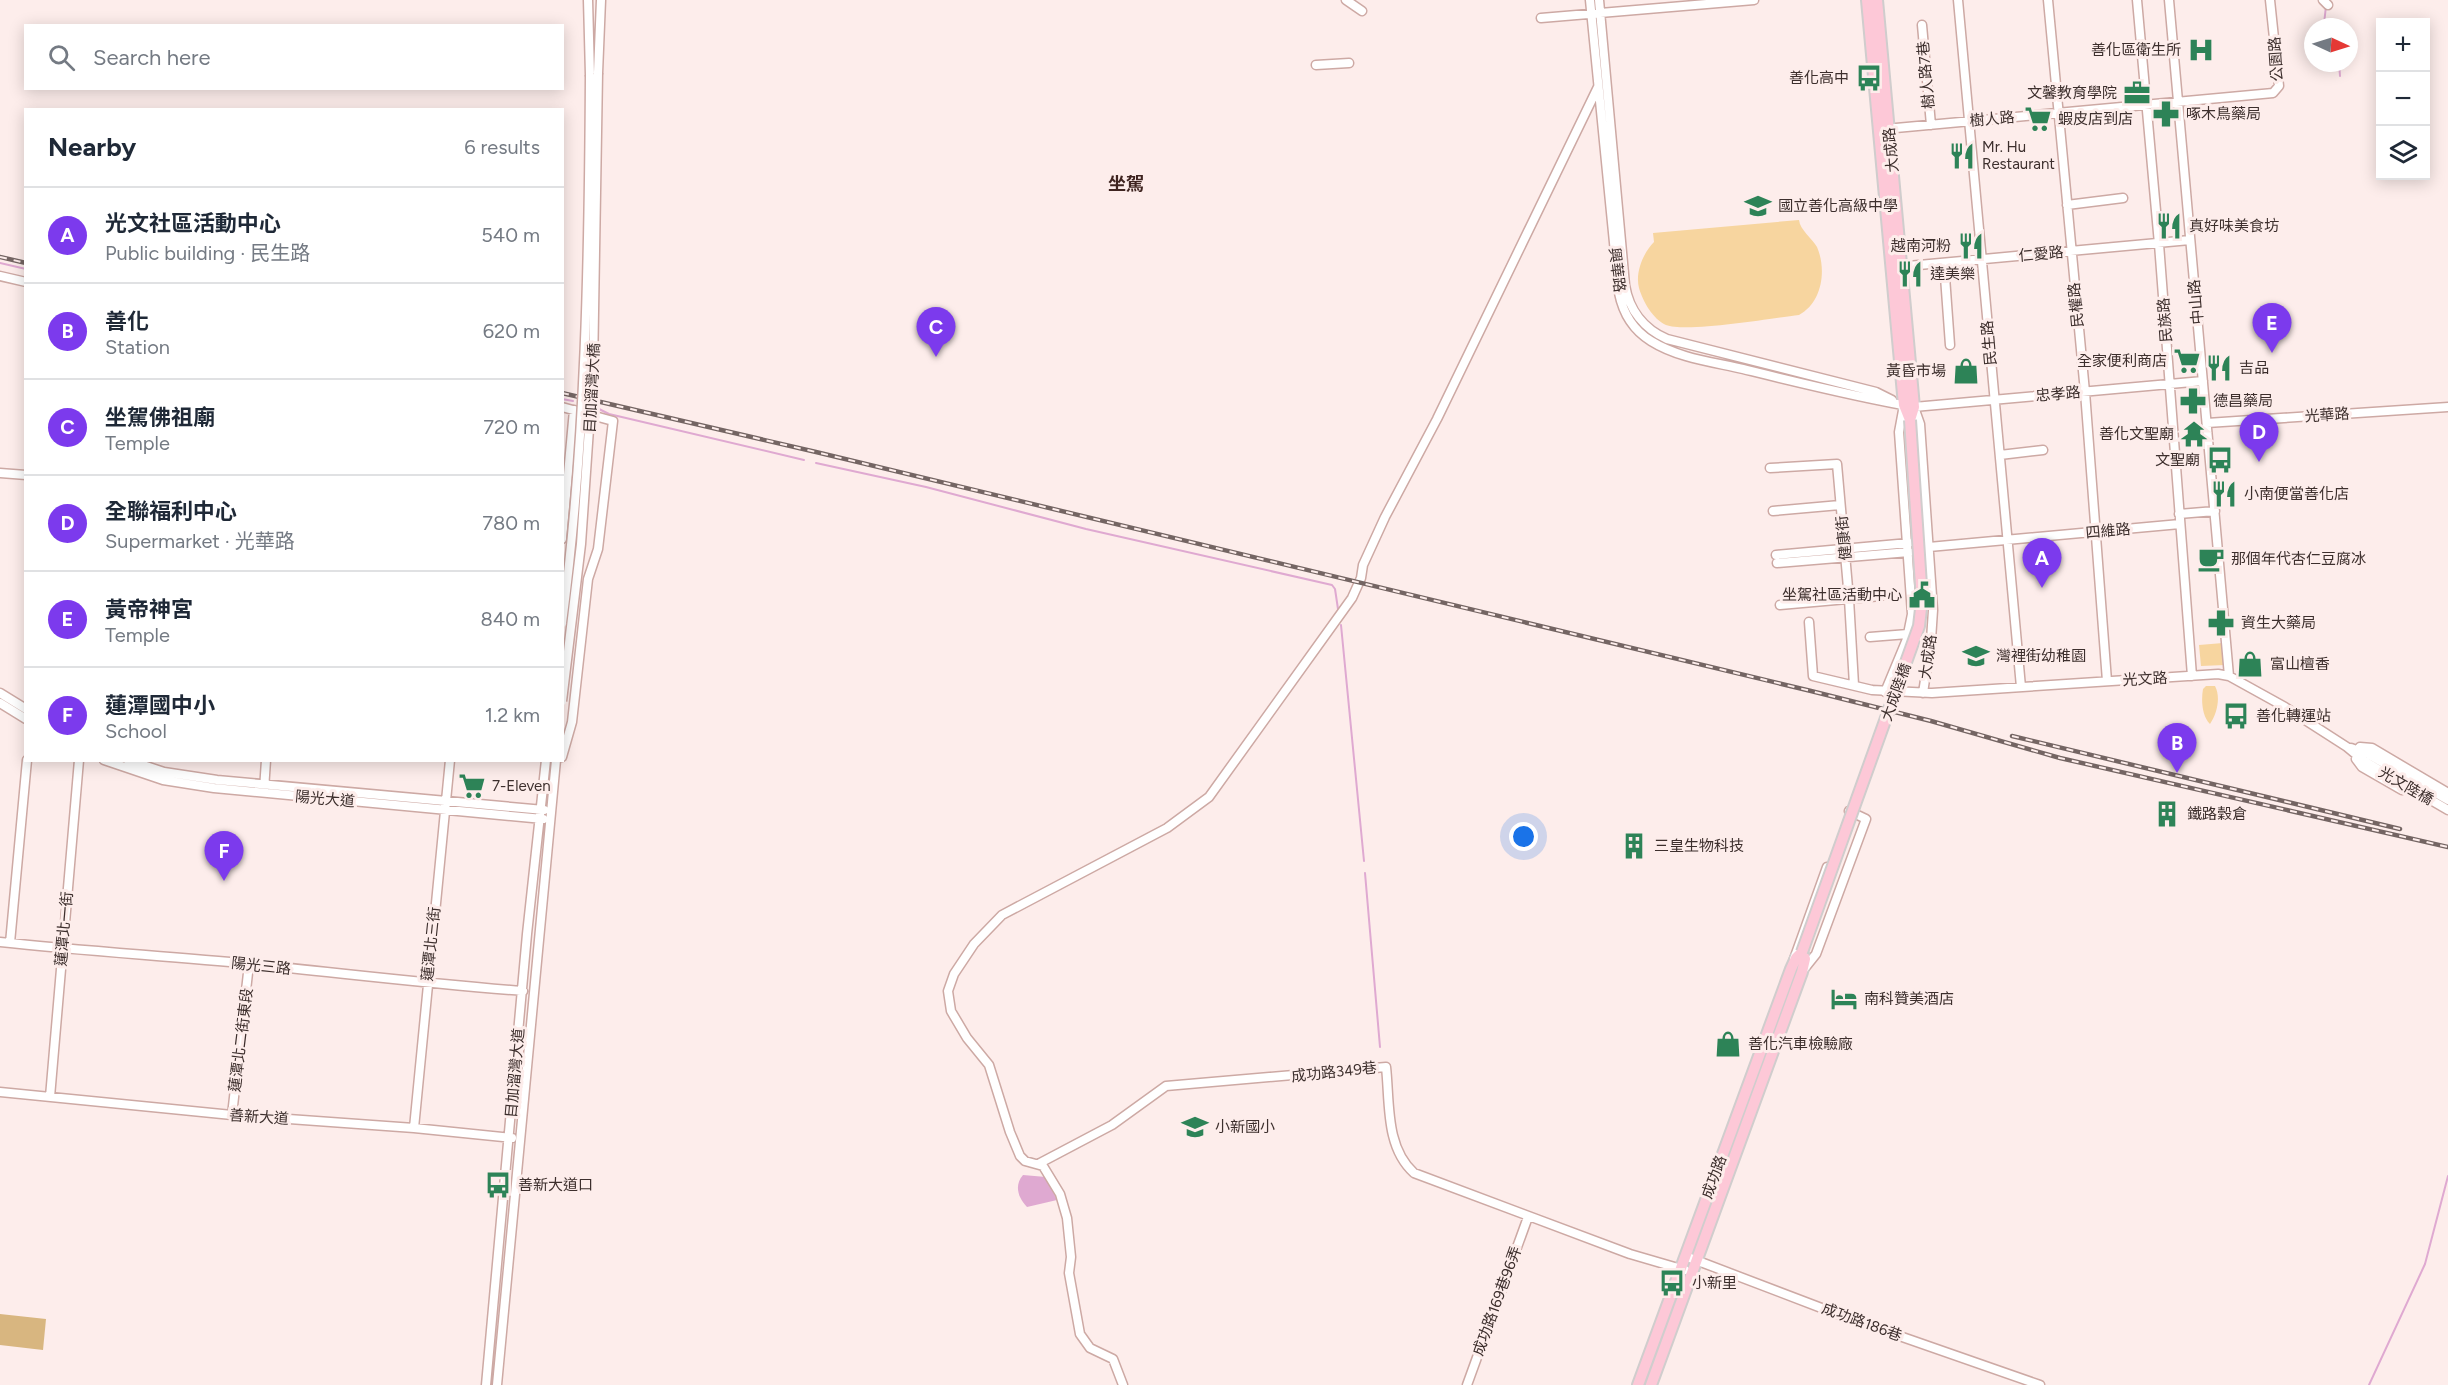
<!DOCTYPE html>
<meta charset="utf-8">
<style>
:root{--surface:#fff;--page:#f2f2f3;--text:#1f2937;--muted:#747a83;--line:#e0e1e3;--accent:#7c3aed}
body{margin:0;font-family:Figtree,"Noto Sans TC",sans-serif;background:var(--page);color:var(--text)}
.controls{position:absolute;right:18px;top:18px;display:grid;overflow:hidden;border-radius:0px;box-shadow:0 3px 15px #0003}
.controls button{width:54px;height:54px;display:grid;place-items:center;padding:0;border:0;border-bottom:2px solid var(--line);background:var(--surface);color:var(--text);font:30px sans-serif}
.compass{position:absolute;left:2304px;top:18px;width:54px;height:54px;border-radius:50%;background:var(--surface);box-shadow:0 3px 15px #0003;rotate:94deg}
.you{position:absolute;left:1524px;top:837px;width:21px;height:21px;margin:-15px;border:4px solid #fff;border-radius:50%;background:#1a73e8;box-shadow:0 0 0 9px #1a73e833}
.badge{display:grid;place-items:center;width:39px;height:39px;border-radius:50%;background:var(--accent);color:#fff;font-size:20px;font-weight:700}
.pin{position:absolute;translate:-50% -50px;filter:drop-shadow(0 2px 3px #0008)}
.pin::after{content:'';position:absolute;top:32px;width:21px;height:18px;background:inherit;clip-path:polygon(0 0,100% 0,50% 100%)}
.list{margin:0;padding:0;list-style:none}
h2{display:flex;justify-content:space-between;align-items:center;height:78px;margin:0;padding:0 24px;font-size:26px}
h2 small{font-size:20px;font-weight:400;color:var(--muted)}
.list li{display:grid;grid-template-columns:39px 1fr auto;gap:18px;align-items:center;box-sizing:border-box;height:96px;padding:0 24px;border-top:2px solid var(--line)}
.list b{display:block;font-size:22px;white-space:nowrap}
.list p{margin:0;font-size:20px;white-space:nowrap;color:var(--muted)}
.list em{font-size:20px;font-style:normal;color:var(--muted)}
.icon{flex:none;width:33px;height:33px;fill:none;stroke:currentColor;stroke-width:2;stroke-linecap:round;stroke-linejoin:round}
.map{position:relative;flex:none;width:2448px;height:1385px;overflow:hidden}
.search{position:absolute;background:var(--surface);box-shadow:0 3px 15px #0003;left:24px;top:24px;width:540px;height:66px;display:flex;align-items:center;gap:15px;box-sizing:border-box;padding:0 21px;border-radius:0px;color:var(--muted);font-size:22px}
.panel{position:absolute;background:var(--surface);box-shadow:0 3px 15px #0003;left:24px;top:108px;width:540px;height:654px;border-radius:0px}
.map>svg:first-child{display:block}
.green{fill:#f7d59f}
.forest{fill:#d8b680}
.water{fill:#dfa9d1}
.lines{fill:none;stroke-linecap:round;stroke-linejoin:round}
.stream{stroke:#dfa9d1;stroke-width:2}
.minor-casing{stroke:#cda9a4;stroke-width:11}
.major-casing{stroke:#d0cdcd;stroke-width:14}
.minor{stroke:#fff;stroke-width:8}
.major{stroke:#fdc8d7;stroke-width:10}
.rail-casing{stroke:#746563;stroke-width:4.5}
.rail{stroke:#fdedeb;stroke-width:2;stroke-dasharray:7;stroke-linecap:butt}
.minor-bridge-casing{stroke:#cda9a4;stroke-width:11;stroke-linecap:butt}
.major-bridge-casing{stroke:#d0cdcd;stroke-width:14;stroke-linecap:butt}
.minor-bridge{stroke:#fff;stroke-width:8}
.major-bridge{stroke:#fdc8d7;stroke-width:10}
.labels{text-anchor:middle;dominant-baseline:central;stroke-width:6;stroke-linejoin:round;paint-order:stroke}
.poi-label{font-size:15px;fill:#3d2f2d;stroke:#fdedeb;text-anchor:start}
.street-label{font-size:15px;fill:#3d2f2d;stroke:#fdedeb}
.quarter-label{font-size:18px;font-weight:bold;fill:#3f2420;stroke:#fdedeb}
</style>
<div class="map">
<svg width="2448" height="1385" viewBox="0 0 2448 1385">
<rect width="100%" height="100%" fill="#fdedeb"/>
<path class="green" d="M 1799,220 C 1800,230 1812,238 1817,247 C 1827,270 1822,303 1799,315 C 1773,318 1687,333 1666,325 C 1653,319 1643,302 1639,288 C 1635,273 1643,253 1654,242 L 1653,233 Z
M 2223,643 L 2225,665 L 2201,666 L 2199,645 Z
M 2206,686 L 2215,686 C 2221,697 2217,714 2210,724 C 2202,716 2201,700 2203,689 Z"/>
<path class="forest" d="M 0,1314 L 46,1319 L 43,1350 L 0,1345 Z"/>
<path class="water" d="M 1023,1175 L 1046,1177 L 1057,1200 L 1027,1207 C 1018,1198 1014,1185 1023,1175 Z"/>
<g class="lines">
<path class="stream" d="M 2326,6 L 2324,24 L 2329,27
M 2339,63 L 2340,76
M 0,263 L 26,269
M 562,399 L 573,401
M 595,407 L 609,414 L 804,460
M 816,463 L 926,487 L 1086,529 L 1332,585 L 1335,589 L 1338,609
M 1341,625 L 1364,861
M 1365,873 L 1380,1047
M 2369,1385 L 2425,1264 L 2448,1176"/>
<g class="minor-casing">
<path id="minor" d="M 588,0 L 590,75
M 1346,0 L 1362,11
M 1590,0 L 1619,293 C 1623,313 1633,330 1651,341 C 1678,358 1713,362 1743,369 C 1800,383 1856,397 1914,407 L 2203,381
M 1599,0 L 1625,285 C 1629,310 1644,329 1667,339 L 1876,392 L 1892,400
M 1958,0 L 2021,687
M 2048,0 L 2085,392 L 2107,681
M 2137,0 L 2159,244 L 2192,676
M 2169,0 L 2229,676
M 2323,0 L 2328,5
M 1541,18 L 1754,0
M 1922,25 L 1931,125
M 1316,65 L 1349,63
M 598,73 L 601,0
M 1885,129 L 2273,93 L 2279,86 L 2270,0
M 2067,205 L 2123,198
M 1944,263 L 1950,345
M 1897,267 L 2190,240
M 0,276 L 26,282
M 562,407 L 613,421 L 598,549 L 588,579 L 572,722 L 562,757
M 1914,407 L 1920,424 L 1933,610 L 1931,640 L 1923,693
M 2207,423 L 2448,407
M 2000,455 L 2043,450
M 1770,468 L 1837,464 L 1849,599 L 1854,685
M 0,473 L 26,475
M 1773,511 L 1840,505
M 2179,514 L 2215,511
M 562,539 L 574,410
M 1929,547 L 2180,524
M 1776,555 L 1909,543
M 1777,563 L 1909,552
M 1780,605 L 1881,596
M 1809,622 L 1813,676 L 1872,690 L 1932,693 L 2218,674 L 2229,676 L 2285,707 L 2347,747 L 2364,761 L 2448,810
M 1870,637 L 1908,634
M 1885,692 L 1907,639 L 1912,614 L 1899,432 L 1904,405
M 0,693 L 26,709
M 0,703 L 26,719
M 2360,747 L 2372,748 L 2448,793
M 2351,748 L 2368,754 L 2448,800
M 2356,759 L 2362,767 L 2402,790
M 104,760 L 163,780 L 214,788 L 543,819
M 128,760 L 164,772 L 217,780 L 544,810
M 264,790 L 266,760
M 0,942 C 83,951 167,956 250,964 C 341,973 431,984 523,991
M 10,943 L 27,760
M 1794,959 L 1827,867
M 1804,969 L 1816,954 L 1866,819 L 1849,811
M 0,1092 L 232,1115 L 414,1128 L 512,1138
M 50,1097 L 79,760
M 232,1115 L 249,964
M 414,1128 L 450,760
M 1040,1163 L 1112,1125 L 1166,1086 L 1386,1067 C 1390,1102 1385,1147 1414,1173 L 1630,1254 L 1685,1270
M 1685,1256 L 1845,1317 L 2040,1385
M 486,1385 L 527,934 L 546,760
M 497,1385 L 556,760
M 1123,1385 L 1113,1359 L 1090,1348 L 1080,1334 L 1069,1273 L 1071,1257 L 1067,1218 L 1060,1194 L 1043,1166 L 1025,1161 L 1020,1156 L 1010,1132 L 989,1065 L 967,1038 L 951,1011 L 948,991 L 954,974 L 974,944 L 1002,915 L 1167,828 L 1209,797 L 1352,598 L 1361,578 L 1363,565 L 1385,517 L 1437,419 L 1598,87
M 1467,1385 L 1528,1217"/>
</g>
<g class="major-casing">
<path id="major" d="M 1867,0 L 1904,405 L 1910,420
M 1877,0 L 1914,407 L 1910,420
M 1638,1385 L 1791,969 L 1796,958 L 1802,952 L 1805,959 L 1802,972 L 1651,1385"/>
</g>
<use href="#minor" class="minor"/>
<use href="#major" class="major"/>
<g class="rail-casing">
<path id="rail" d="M 0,257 L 26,263
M 562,393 L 816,452 L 1811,691 L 1931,721 L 2060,758 L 2448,847
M 2012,736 L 2400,829"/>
</g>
<use href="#rail" class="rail"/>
<g class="minor-bridge-casing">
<path id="minor-bridge" d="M 562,623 C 586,441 589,258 590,75
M 562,701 L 581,544 L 593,371 L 598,73"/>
</g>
<g class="major-bridge-casing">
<path id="major-bridge" d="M 1802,952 L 1919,626 L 1922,600 L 1910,420"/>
</g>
<use href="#minor-bridge" class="minor-bridge"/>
<use href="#major-bridge" class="major-bridge"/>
</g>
<defs>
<g id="hospital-bare" transform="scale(2.07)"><path d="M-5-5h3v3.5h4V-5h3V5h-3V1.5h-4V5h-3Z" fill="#2d8357" stroke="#fdedeb" stroke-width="2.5" paint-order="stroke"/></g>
<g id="bus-bare" transform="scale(2.07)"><path d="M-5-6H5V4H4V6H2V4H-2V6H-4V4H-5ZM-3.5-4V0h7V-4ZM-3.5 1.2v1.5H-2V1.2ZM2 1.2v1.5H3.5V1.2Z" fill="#2d8357" stroke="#fdedeb" stroke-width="2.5" paint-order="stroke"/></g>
<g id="office-bare" transform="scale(2.07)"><path d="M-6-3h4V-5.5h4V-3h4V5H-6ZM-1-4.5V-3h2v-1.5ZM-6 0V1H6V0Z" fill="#2d8357" stroke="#fdedeb" stroke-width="2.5" paint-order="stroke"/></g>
<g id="pharmacy-bare" transform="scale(2.07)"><path d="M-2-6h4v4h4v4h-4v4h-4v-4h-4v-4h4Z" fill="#2d8357" stroke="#fdedeb" stroke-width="2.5" paint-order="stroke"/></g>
<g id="supermarket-bare" transform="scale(2.07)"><path d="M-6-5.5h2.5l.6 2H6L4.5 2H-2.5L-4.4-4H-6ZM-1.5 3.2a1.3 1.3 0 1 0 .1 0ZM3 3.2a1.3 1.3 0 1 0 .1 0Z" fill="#2d8357" stroke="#fdedeb" stroke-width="2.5" paint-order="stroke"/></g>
<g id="restaurant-bare" transform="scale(2.07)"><path d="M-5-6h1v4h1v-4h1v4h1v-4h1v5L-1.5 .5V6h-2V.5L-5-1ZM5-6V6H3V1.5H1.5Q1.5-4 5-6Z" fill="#2d8357" stroke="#fdedeb" stroke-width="2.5" paint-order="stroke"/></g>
<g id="school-bare" transform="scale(2.07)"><path d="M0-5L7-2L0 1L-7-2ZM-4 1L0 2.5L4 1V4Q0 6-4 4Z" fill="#2d8357" stroke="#fdedeb" stroke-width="2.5" paint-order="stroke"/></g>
<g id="shop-bare" transform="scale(2.07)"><path d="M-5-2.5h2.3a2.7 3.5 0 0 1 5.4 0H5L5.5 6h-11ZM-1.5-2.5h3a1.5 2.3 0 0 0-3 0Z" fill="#2d8357" stroke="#fdedeb" stroke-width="2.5" paint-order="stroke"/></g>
<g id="temple-bare" transform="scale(2.07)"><path d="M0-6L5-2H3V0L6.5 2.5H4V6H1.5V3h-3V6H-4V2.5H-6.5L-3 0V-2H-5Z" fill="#2d8357" stroke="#fdedeb" stroke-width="2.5" paint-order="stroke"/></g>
<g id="cafe-bare" transform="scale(2.07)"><path d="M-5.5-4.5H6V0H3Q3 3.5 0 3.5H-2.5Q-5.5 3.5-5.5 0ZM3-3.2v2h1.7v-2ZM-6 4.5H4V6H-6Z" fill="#2d8357" stroke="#fdedeb" stroke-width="2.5" paint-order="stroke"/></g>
<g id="civic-bare" transform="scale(2.07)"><path d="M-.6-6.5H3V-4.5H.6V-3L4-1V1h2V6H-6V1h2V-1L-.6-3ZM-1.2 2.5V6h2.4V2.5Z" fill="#2d8357" stroke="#fdedeb" stroke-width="2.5" paint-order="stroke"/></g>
<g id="building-bare" transform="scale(2.07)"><path d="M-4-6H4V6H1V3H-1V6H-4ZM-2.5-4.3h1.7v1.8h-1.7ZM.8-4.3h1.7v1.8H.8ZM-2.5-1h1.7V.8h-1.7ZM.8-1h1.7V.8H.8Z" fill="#2d8357" stroke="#fdedeb" stroke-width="2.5" paint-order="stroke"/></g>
<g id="hotel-bare" transform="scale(2.07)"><path d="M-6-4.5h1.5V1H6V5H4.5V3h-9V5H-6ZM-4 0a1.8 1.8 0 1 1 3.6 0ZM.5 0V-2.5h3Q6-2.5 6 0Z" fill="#2d8357" stroke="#fdedeb" stroke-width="2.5" paint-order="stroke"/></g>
</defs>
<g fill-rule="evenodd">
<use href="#hospital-bare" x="2201" y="50"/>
<use href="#bus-bare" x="1869" y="78"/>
<use href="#office-bare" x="2137" y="93"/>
<use href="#pharmacy-bare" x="2166" y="114"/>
<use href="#supermarket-bare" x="2038" y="119"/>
<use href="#restaurant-bare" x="1962" y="156"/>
<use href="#school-bare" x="1758" y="206"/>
<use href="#restaurant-bare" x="2169" y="226"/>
<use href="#restaurant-bare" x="1971" y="246"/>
<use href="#restaurant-bare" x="1910" y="274"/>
<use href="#supermarket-bare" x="2187" y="361"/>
<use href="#restaurant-bare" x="2219" y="368"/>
<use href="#shop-bare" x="1966" y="371"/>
<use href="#pharmacy-bare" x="2193" y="401"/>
<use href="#temple-bare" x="2194" y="434"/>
<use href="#bus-bare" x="2220" y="460"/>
<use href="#restaurant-bare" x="2224" y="494"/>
<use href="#cafe-bare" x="2211" y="559"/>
<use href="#civic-bare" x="1922" y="595"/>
<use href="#pharmacy-bare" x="2221" y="623"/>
<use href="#school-bare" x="1976" y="656"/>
<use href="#shop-bare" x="2250" y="664"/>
<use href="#bus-bare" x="2236" y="716"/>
<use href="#supermarket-bare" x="472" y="786"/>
<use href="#building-bare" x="2167" y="814"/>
<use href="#building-bare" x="1634" y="846"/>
<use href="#hotel-bare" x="1844" y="999"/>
<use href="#shop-bare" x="1728" y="1044"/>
<use href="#school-bare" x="1195" y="1127"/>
<use href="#bus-bare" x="498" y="1185"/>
<use href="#bus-bare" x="1672" y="1283"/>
</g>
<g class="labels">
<g class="poi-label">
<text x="2181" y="50" text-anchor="end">善化區衛生所</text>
<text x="1849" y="78" text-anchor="end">善化高中</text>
<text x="2117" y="93" text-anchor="end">文馨教育學院</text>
<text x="2186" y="114">啄木鳥藥局</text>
<text x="2058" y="119">蝦皮店到店</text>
<text x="1982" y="147">Mr. Hu<tspan x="1982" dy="17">Restaurant</tspan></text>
<text x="1778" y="206">國立善化高級中學</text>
<text x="2189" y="226">真好味美食坊</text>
<text x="1951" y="246" text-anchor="end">越南河粉</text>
<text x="1930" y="274">達美樂</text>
<text x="2167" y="361" text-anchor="end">全家便利商店</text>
<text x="2239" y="368">吉品</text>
<text x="1946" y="371" text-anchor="end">黃昏市場</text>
<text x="2213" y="401">德昌藥局</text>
<text x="2174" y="434" text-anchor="end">善化文聖廟</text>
<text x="2200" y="460" text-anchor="end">文聖廟</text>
<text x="2244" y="494">小南便當善化店</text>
<text x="2231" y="559">那個年代杏仁豆腐冰</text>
<text x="1902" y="595" text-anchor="end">坐駕社區活動中心</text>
<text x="2241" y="623">資生大藥局</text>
<text x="1996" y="656">灣裡街幼稚園</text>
<text x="2270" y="664">富山檀香</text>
<text x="2256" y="716">善化轉運站</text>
<text x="492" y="786">7-Eleven</text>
<text x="2187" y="814">鐵路穀倉</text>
<text x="1654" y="846">三皇生物科技</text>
<text x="1864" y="999">南科贊美酒店</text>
<text x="1748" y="1044">善化汽車檢驗廠</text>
<text x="1215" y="1127">小新國小</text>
<text x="518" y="1185">善新大道口</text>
<text x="1692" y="1283">小新里</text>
</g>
<g class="street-label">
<text transform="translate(2276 59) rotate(-94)">公園路</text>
<text transform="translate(1926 75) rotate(-95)">樹人路7巷</text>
<text transform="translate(1992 119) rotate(-5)">樹人路</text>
<text transform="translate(1891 150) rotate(-95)">大成路</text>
<text transform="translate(2041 254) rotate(-5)">仁愛路</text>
<text transform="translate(1617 270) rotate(83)">興華路</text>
<text transform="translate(2196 302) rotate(-95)">中山路</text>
<text transform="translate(2076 305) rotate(-95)">民權路</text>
<text transform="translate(2165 320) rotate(-94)">民族路</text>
<text transform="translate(1989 343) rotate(-95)">民生路</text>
<text transform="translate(592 388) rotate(-87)">目加溜灣大橋</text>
<text transform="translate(2058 394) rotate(-5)">忠孝路</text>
<text transform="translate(2327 415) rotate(-4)">光華路</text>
<text transform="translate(2108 531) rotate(-5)">四維路</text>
<text transform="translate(1844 538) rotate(-96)">健康街</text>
<text transform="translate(1928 657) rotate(-82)">大成路</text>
<text transform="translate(2145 679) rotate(-3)">光文路</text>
<text transform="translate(1896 692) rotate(-70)">大成陸橋</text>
<text transform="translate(2406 786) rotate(30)">光文陸橋</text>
<text transform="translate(325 799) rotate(5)">陽光大道</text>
<text transform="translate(64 929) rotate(-85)">蓮潭北一街</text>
<text transform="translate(431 944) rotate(-84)">蓮潭北三街</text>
<text transform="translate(261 966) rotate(6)">陽光三路</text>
<text transform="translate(241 1040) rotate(-83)">蓮潭北二街東段</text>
<text transform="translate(1334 1072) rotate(-6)">成功路349巷</text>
<text transform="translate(515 1073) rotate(-85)">目加溜灣大道</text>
<text transform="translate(259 1117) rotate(4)">善新大道</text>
<text transform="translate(1714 1177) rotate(-70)">成功路</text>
<text transform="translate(1497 1301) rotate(-70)">成功路169巷96弄</text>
<text transform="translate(1862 1322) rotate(20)">成功路186巷</text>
</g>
<g class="quarter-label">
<text x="1126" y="184">坐駕</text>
</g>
</g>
</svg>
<div class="controls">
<button>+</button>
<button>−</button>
<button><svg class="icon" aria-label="layers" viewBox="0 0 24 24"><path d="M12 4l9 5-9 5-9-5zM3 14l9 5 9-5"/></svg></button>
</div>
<svg class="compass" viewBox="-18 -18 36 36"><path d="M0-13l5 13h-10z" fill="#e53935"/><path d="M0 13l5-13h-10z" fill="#747a83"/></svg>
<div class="you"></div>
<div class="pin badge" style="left:2042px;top:588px">A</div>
<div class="pin badge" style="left:2177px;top:773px">B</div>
<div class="pin badge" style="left:936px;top:357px">C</div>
<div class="pin badge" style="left:2259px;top:462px">D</div>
<div class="pin badge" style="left:2272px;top:353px">E</div>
<div class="pin badge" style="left:224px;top:881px">F</div>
<div class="search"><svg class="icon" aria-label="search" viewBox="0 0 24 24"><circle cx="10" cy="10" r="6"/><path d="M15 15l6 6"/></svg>Search here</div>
<section class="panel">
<h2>Nearby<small>6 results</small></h2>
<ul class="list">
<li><span class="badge">A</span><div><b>光文社區活動中心</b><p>Public building · 民生路</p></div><em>540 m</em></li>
<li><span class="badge">B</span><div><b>善化</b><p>Station</p></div><em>620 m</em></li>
<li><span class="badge">C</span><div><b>坐駕佛祖廟</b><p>Temple</p></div><em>720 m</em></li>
<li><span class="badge">D</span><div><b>全聯福利中心</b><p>Supermarket · 光華路</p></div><em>780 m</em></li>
<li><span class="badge">E</span><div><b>黃帝神宮</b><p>Temple</p></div><em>840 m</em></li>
<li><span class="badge">F</span><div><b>蓮潭國中小</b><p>School</p></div><em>1.2 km</em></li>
</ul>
</section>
</div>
